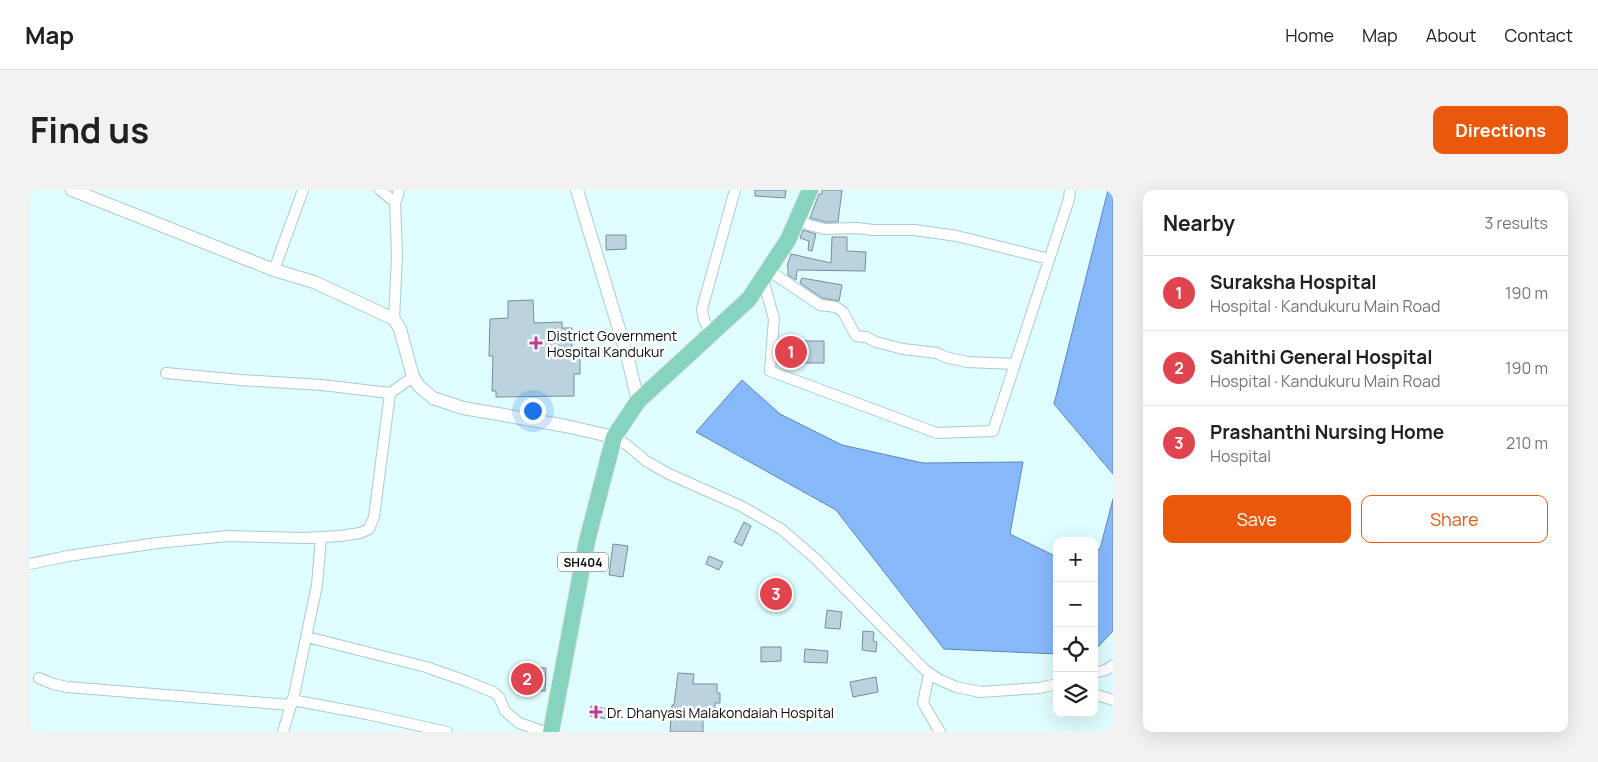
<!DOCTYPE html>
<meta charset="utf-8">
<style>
:root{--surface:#fff;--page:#f2f2f2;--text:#202124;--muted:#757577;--line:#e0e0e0;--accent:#ea580c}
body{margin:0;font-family:Manrope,sans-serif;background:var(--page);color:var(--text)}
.controls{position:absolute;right:15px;bottom:15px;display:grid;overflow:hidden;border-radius:10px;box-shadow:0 5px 20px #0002}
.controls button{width:45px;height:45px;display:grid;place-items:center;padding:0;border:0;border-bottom:1px solid var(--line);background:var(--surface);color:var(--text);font:25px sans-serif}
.you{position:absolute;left:502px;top:220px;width:18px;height:18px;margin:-12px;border:4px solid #fff;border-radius:50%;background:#1a73e8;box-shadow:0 0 0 8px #1a73e833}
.badge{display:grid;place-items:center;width:32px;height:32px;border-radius:50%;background:var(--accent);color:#fff;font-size:16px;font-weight:700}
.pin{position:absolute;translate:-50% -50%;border:2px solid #fff;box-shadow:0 1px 5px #0006}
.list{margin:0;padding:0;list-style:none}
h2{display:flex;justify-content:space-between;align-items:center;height:65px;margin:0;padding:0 20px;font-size:21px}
h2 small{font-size:16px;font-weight:400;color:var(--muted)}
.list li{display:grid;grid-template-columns:32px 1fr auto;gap:15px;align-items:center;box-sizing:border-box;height:75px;padding:0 20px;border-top:1px solid var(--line)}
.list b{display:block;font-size:19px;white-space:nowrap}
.list p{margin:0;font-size:16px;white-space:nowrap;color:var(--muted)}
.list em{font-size:16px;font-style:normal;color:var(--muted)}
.actions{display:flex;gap:10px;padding:15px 20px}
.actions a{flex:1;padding:11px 0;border:1px solid var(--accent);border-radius:10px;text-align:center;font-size:18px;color:var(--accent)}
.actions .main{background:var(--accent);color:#fff}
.icon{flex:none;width:28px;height:28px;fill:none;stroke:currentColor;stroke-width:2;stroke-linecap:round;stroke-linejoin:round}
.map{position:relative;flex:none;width:1083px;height:542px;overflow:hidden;border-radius:10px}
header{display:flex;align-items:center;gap:30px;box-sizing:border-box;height:70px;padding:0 25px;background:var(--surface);border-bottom:1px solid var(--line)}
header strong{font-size:24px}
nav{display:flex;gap:28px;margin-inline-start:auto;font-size:18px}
.intro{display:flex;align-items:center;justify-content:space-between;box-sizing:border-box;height:120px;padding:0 30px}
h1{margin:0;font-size:35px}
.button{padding:12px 22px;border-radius:10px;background:var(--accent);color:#fff;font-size:18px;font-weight:700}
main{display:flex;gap:30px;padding:0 30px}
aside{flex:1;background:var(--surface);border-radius:10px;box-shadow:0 5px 20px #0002}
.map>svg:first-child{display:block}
.water{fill:#87b8fa;stroke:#6085b4}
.building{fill:#bad3df;stroke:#768e99}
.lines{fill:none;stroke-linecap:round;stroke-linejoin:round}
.minor-casing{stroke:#accacb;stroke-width:12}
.tertiary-casing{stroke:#accacb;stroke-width:14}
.primary-casing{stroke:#e1e2e2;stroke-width:18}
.minor{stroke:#fff;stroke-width:10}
.tertiary{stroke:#fff;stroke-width:12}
.primary{stroke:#87d4be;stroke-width:16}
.poi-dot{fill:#b63d90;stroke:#fff;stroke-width:2}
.labels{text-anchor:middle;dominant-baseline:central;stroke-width:5;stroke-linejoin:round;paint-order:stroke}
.shield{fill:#fff;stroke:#505657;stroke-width:1}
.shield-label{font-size:12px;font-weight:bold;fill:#050e0f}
.poi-label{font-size:14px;fill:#050e0f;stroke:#fff;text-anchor:start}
</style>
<header>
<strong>Map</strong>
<nav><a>Home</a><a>Map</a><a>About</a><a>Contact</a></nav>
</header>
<div class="intro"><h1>Find us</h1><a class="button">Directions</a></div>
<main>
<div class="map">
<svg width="1083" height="542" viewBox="0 0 1083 542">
<rect width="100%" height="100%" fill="#dffdfe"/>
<path class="water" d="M 1078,0 L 1083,0 L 1083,284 L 1024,214 Z
M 712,190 L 750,224 L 812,255 L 893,273 L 993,272 L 980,344 L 1027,367 L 1027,464 L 914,459 L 806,320 L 666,242 Z
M 1083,309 L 1083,441 L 1064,461 L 1064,361 L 1070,359 Z"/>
<path class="building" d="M 725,0 L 756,0 L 755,8 L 725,6 Z
M 792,0 L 812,0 L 808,32 L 796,32 L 780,28 L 789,4 L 792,4 Z
M 773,40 L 786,44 L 782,61 L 778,60 L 779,51 L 770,48 Z
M 576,45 L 596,45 L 596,59 L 576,60 Z
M 802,47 L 817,47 L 817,61 L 836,62 L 835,81 L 767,80 L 766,90 L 758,85 L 758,76 L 757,76 L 761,64 L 801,73 Z
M 772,88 L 812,95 L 809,111 L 792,108 L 770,93 Z
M 503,110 L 504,133 L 532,132 L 532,138 L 542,138 L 542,165 L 550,164 L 550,184 L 544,184 L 544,206 L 466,207 L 466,201 L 462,201 L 463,166 L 459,166 L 460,129 L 478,128 L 478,111 Z
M 749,151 L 794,151 L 794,173 L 749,173 Z
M 714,332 L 721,336 L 712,356 L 704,352 Z
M 583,354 L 598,356 L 593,387 L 579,385 Z
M 679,366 L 693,372 L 689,380 L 676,374 Z
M 737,397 L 759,402 L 757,413 L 748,411 L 747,415 L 734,411 Z
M 797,420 L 812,422 L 810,439 L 795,438 Z
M 833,441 L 844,442 L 843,451 L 847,452 L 846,462 L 832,460 Z
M 731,457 L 751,457 L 751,471 L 731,472 Z
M 775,459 L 798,461 L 797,473 L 774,472 Z
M 490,477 L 516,478 L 515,501 L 489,500 Z
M 648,483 L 664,484 L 663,494 L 687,494 L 687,503 L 690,503 L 690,513 L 685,513 L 685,519 L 673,519 L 673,542 L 640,542 L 642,515 L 644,515 Z
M 846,487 L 848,502 L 823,507 L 820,492 Z
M 561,516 L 578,519 L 577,529 L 560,526 Z"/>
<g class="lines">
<g class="minor-casing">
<path id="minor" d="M 350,0 L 361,9 L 367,9 L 369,0
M 767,29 L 779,35 L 795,39 L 827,38 L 843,40 L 884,40 L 927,46 L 1019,69
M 244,80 L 273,0
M 738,80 L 790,115 L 806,117 L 813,122 L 826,146 L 836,147 L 846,152 L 873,159 L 907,163 L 915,167 L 937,172 L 985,174
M 733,89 L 744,129 L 740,181 L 907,243 L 963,241 L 1039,9 L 1040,0
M 364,129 L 367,66 L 365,9
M 681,144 L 674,130 L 672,119 L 705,0
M 136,183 L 211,190 L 292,195 L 360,203 L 383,187
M 584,247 L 597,255 L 616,271 L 639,284 L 711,316 L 751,339 L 786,369 L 895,480 L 908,489 L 926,497 L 950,502 L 1009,498 L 1027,494
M 0,374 L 38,366 L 127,353 L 198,346 L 274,348 L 310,346 L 330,343 L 339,339 L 344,327 L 360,203
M 277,447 L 396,477 L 436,491 L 463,502 L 469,507 L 475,521 L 489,533 L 515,542
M 1064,483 L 1076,480 L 1083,475
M 899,484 L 893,513 L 910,542
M 9,488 L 23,494 L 37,497 L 261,515
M 1064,504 L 1083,510
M 262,510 L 337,524 L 417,542
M 253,542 L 264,505 L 287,395 L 291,347"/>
</g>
<g class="tertiary-casing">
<path id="tertiary" d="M 42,0 L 244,80 L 284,92 L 364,129 L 370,139 L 383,187 L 389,196 L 403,208 L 433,218 L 536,236 L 584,247
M 547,0 L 598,169 L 608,211"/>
</g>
<g class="primary-casing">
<path id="primary" d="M 521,542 L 557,351 L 584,247 L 608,211 L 719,109 L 758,50 L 780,0"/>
</g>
<use href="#minor" class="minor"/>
<use href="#tertiary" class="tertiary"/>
<use href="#primary" class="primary"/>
</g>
<g class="poi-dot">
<path d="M503.5 145.5h5v5h5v5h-5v5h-5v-5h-5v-5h5z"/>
<path d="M563.5 514.5h5v5h5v5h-5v5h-5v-5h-5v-5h5z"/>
</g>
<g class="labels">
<rect class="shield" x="528" y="362.5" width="50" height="19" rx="4"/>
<g class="shield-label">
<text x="553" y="372">SH404</text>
</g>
<g class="poi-label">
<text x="517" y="145">District Government<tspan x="517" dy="16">Hospital Kandukur</tspan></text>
<text x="577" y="522">Dr. Dhanyasi Malakondaiah Hospital</text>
</g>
</g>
</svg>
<div class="controls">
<button>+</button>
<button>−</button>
<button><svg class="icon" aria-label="locate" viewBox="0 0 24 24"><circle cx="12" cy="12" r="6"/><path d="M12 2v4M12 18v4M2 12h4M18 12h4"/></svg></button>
<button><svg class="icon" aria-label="layers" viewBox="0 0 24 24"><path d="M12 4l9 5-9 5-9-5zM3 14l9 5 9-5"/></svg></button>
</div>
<div class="you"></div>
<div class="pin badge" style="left:761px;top:162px;background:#e0444e">1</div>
<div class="pin badge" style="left:497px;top:489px;background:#e0444e">2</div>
<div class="pin badge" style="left:746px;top:404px;background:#e0444e">3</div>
</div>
<aside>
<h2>Nearby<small>3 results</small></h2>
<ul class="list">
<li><span class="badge" style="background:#e0444e">1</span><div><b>Suraksha Hospital</b><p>Hospital · Kandukuru Main Road</p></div><em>190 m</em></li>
<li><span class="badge" style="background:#e0444e">2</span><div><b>Sahithi General Hospital</b><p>Hospital · Kandukuru Main Road</p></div><em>190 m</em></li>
<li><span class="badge" style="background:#e0444e">3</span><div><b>Prashanthi Nursing Home</b><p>Hospital</p></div><em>210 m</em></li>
</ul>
<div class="actions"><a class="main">Save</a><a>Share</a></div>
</aside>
</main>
